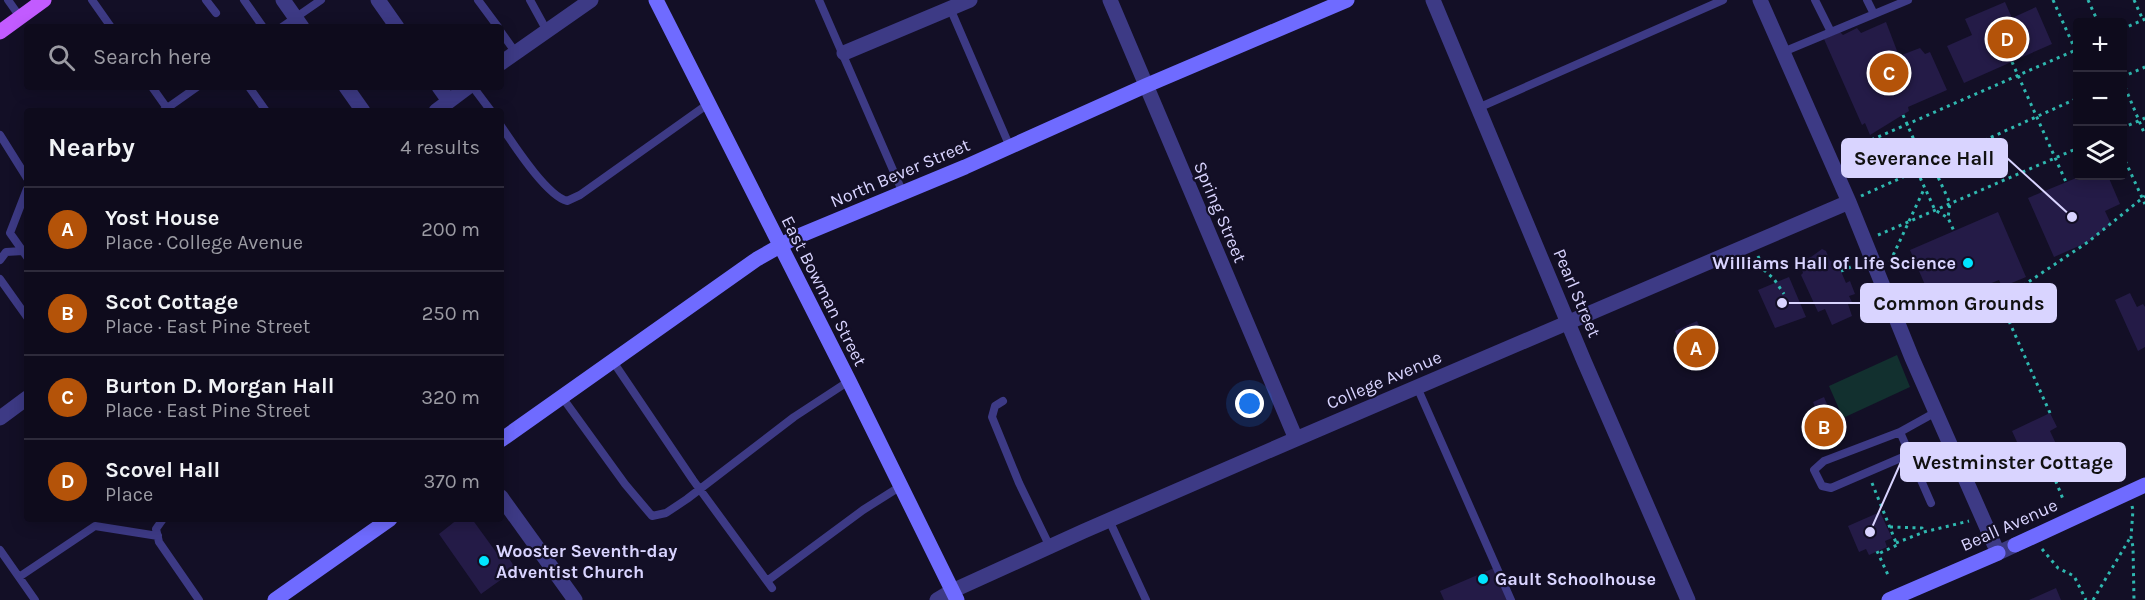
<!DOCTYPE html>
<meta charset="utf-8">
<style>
:root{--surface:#0e0b1c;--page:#1c1929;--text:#f1f3f6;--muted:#9b9ba3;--line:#2e2b3b;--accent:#b45309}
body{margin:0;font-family:Karla,sans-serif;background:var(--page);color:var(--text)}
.controls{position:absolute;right:18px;top:18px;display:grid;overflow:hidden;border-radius:6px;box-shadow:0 3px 15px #0003}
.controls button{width:54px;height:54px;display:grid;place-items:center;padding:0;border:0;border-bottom:2px solid var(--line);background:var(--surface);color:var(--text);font:30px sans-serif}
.you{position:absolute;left:1250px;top:404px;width:21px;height:21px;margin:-15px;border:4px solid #fff;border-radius:50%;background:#1a73e8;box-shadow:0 0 0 9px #1a73e833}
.badge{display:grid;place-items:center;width:39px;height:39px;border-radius:50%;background:var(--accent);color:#fff;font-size:20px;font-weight:700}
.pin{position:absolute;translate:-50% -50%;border:3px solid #fff;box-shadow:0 2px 6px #0006}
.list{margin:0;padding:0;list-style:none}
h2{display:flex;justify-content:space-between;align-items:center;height:78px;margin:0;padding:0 24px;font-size:26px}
h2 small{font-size:20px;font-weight:400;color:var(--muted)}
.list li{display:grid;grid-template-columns:39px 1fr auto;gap:18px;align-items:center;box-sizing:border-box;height:84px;padding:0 24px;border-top:2px solid var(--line)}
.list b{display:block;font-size:22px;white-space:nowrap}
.list p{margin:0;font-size:20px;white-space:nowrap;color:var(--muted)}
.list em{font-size:20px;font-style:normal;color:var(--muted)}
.icon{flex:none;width:33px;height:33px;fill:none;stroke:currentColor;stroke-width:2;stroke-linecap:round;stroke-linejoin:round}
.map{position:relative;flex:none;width:2145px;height:600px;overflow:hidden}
.search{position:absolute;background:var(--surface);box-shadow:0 3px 15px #0003;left:24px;top:24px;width:480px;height:66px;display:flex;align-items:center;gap:15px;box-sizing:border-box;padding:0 21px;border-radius:6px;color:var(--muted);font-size:22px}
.panel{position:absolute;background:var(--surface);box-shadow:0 3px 15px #0003;left:24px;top:108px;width:480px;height:414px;border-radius:6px}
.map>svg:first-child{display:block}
.green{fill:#12302f}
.building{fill:#241b47}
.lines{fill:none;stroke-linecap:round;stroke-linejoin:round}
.path{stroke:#2fb8b0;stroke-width:3;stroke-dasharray:3 4.5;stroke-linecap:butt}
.lane{stroke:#3d3a85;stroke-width:8}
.street{stroke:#3d3a85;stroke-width:15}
.secondary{stroke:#6f6bff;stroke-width:15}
.primary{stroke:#c25bff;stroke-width:15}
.poi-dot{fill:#00e5ff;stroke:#130f26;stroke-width:2}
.labels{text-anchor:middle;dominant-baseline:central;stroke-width:4.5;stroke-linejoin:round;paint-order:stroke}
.street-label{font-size:18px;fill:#d9d4ff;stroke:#130f26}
.poi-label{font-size:18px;font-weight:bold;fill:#d9d4ff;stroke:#130f26;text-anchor:start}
.leader{fill:none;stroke:#d9d4ff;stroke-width:2}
.callout-dot{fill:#d9d4ff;stroke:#130f26;stroke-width:2}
.callout{fill:#d9d4ff;stroke:#d9d4ff;stroke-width:2}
.callout-label{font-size:20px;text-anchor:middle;font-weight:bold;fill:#111}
</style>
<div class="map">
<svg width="2145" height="600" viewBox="0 0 2145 600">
<rect width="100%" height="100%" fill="#130f26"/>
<path class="green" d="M 1897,355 L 1910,387 L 1843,418 L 1829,386 Z"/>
<path class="building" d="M 2005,2 L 2012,18 L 2036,7 L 2052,44 L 1964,83 L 1947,46 L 1972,35 L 1965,19 Z
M 1886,22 L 1899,56 L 1920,48 L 1925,54 L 1930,52 L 1947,90 L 1908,107 L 1909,111 L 1870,135 L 1865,123 L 1862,125 L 1824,39 L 1840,32 L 1843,35 L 1857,28 L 1861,33 Z
M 2081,176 L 2108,176 L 2120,204 L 2105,211 L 2111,224 L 2088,242 L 2054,257 L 2028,198 Z
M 1998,212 L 2026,277 L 2002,287 L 1999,280 L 1960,296 L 1963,304 L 1938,315 L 1910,250 Z
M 1822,249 L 1826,251 L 1830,261 L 1837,262 L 1846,283 L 1850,281 L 1855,294 L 1849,296 L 1852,302 L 1848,304 L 1852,316 L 1832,325 L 1825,309 L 1818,312 L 1801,275 L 1803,273 L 1799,262 L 1811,257 Z
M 1789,277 L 1806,317 L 1775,328 L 1758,290 Z
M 2130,293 L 2137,307 L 2143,304 L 2145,307 L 2145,347 L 2138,351 L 2115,300 Z
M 1697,321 L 1712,354 L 1690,364 L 1675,331 Z
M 1824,397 L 1840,435 L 1818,444 L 1808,420 L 1818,415 L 1813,402 Z
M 2050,413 L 2057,427 L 2050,431 L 2064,461 L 2034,474 L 2025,455 L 2022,456 L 2020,453 L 2011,457 L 2006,447 L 2017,442 L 2012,431 Z
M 1880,512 L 1892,538 L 1885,541 L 1887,547 L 1869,555 L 1866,549 L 1859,552 L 1848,526 Z
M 458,519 L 472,519 L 496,552 L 502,548 L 516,569 L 481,594 L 439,534 Z
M 1494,568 L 1508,600 L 1444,600 L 1440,591 Z
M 2056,588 L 2061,600 L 2029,600 Z"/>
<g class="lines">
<path class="path" d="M 2053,0 L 2078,56
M 2088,0 L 2098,22
M 2134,0 L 2143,20
M 2122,29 L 2145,19
M 2012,62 L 2066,182
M 2122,77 L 2145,67
M 2122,80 L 2145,135
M 1903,115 L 1926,167
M 2122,128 L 2145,118
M 1844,152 L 2078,49
M 2122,154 L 2145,204
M 1932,164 L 1950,203 L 1948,218 L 1954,231
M 1917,171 L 1935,210 L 1948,218
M 1861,196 L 2078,98
M 1878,235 L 2078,148
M 1758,256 L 1764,270 L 1774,279 L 1784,294
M 1890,262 L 1925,187
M 1841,271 L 1858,264
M 2050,413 L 2000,301 L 2088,242 L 2145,196
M 2050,467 L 2063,499
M 1872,483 L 1897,545 L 1878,554
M 2132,506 L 2133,510 L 2131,537 L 2133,547 L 2134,600
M 1890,527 L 1922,528 L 1924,532
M 1896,543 L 1924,532 L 1969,521
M 2042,549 L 2058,568 L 2074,576 L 2086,600
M 1877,551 L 1888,575
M 2093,600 L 2130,538"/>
<path class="lane" d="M 8,0 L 20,17
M 92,0 L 111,27
M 206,0 L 216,13
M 244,0 L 263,27
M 478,0 L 498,27
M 530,0 L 547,31
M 819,0 L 903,193
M 1815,0 L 1831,32
M 1867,0 L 1874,14
M 950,8 L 1010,147
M 282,27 L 321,0
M 501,32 L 516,53
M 1783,52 L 1908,0
M 152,87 L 169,111
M 249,87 L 266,111
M 473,87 L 491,111
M 1478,108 L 1723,0
M 163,111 L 197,87
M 501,126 C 514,145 546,195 567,201 L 580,195 L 708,104
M 0,135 L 27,178
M 27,189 L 10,233 L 27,257
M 0,260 L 6,252 L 23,251
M 0,279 L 27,317
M 612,360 L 693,480 L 772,588
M 1417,387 L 1511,600
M 562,397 L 625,484 L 652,516 L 666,513 L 687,499 L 794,417 L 849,381
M 1003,401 L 995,406 L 992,417 L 1019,483 L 1050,547
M 1900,432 L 1931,503
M 1910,454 L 1831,488 L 1822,486 L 1814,470 L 1824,461 L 1900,432 L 1936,412
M 163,519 L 156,529 L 159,542 L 199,600
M 1109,520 L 1146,600
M 0,550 L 35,600
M 19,577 L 95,526 L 158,536
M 767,581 L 863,510 L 901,486"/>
<path class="street" d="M 283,0 L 302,27
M 378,0 L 397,27
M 1110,0 L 1296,439
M 1433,0 L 1584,361 L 1688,600
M 1760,0 L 1849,202 L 1912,358 L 1998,553 L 2015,545
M 844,53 L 970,0
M 501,63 L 591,0
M 346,87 L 363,111
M 439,87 L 449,101
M 436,111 L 468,87
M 0,418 L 27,398
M 501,497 L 575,600
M 937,600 L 952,591 L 1084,531 L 1296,439 L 1849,202"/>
<path class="secondary" d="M 656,0 L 849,381 L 957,600
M 501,440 L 757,259 L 794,238 L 965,167 L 1145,86 L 1347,0
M 2015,545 L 2145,485
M 275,600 L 390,519
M 1889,600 L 1998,553"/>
<path class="primary" d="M 0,32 L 44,0"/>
</g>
<g class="poi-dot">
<circle cx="1968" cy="263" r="6"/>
<circle cx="484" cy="561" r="6"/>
<circle cx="1483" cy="579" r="6"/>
</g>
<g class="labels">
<g class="street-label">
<text transform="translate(900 173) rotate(-23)">North Bever Street</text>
<text transform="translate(1220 212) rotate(67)">Spring Street</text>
<text transform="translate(824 291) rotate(63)">East Bowman Street</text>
<text transform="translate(1577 293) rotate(67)">Pearl Street</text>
<text transform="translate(1384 380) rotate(-23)">College Avenue</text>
<text transform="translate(2009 525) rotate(-24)">Beall Avenue</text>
</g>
<g class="poi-label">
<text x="1956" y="263" text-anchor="end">Williams Hall of Life Science</text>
<text x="496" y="551">Wooster Seventh-day<tspan x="496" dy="21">Adventist Church</tspan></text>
<text x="1495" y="579">Gault Schoolhouse</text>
</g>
</g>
<path class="leader" d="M2072 217L2007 158M1782 303L1861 303M1870 532L1901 462"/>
<g class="callout-dot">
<circle cx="2072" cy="217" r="6"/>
<circle cx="1782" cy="303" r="6"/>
<circle cx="1870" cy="532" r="6"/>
</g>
<g class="callout">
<rect x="1842" y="139" width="165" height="38" rx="6"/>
<rect x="1861" y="284" width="195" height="38" rx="6"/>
<rect x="1901" y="443" width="224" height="38" rx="6"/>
</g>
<g class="callout-label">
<text x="1924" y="165">Severance Hall</text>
<text x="1959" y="310">Common Grounds</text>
<text x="2013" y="469">Westminster Cottage</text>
</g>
</svg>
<div class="controls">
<button>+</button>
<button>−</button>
<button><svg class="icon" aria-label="layers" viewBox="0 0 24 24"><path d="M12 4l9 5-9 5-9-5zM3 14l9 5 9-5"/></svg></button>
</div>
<div class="you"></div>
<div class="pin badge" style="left:1696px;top:348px">A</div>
<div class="pin badge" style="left:1824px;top:427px">B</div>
<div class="pin badge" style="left:1889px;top:73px">C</div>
<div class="pin badge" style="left:2007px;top:39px">D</div>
<div class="search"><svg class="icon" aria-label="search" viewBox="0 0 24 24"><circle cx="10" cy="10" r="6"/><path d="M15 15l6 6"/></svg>Search here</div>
<section class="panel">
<h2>Nearby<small>4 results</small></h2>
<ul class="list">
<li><span class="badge">A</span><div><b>Yost House</b><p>Place · College Avenue</p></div><em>200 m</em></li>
<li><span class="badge">B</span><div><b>Scot Cottage</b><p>Place · East Pine Street</p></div><em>250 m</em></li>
<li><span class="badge">C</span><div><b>Burton D. Morgan Hall</b><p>Place · East Pine Street</p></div><em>320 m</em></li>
<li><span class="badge">D</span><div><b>Scovel Hall</b><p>Place</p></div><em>370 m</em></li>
</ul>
</section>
</div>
